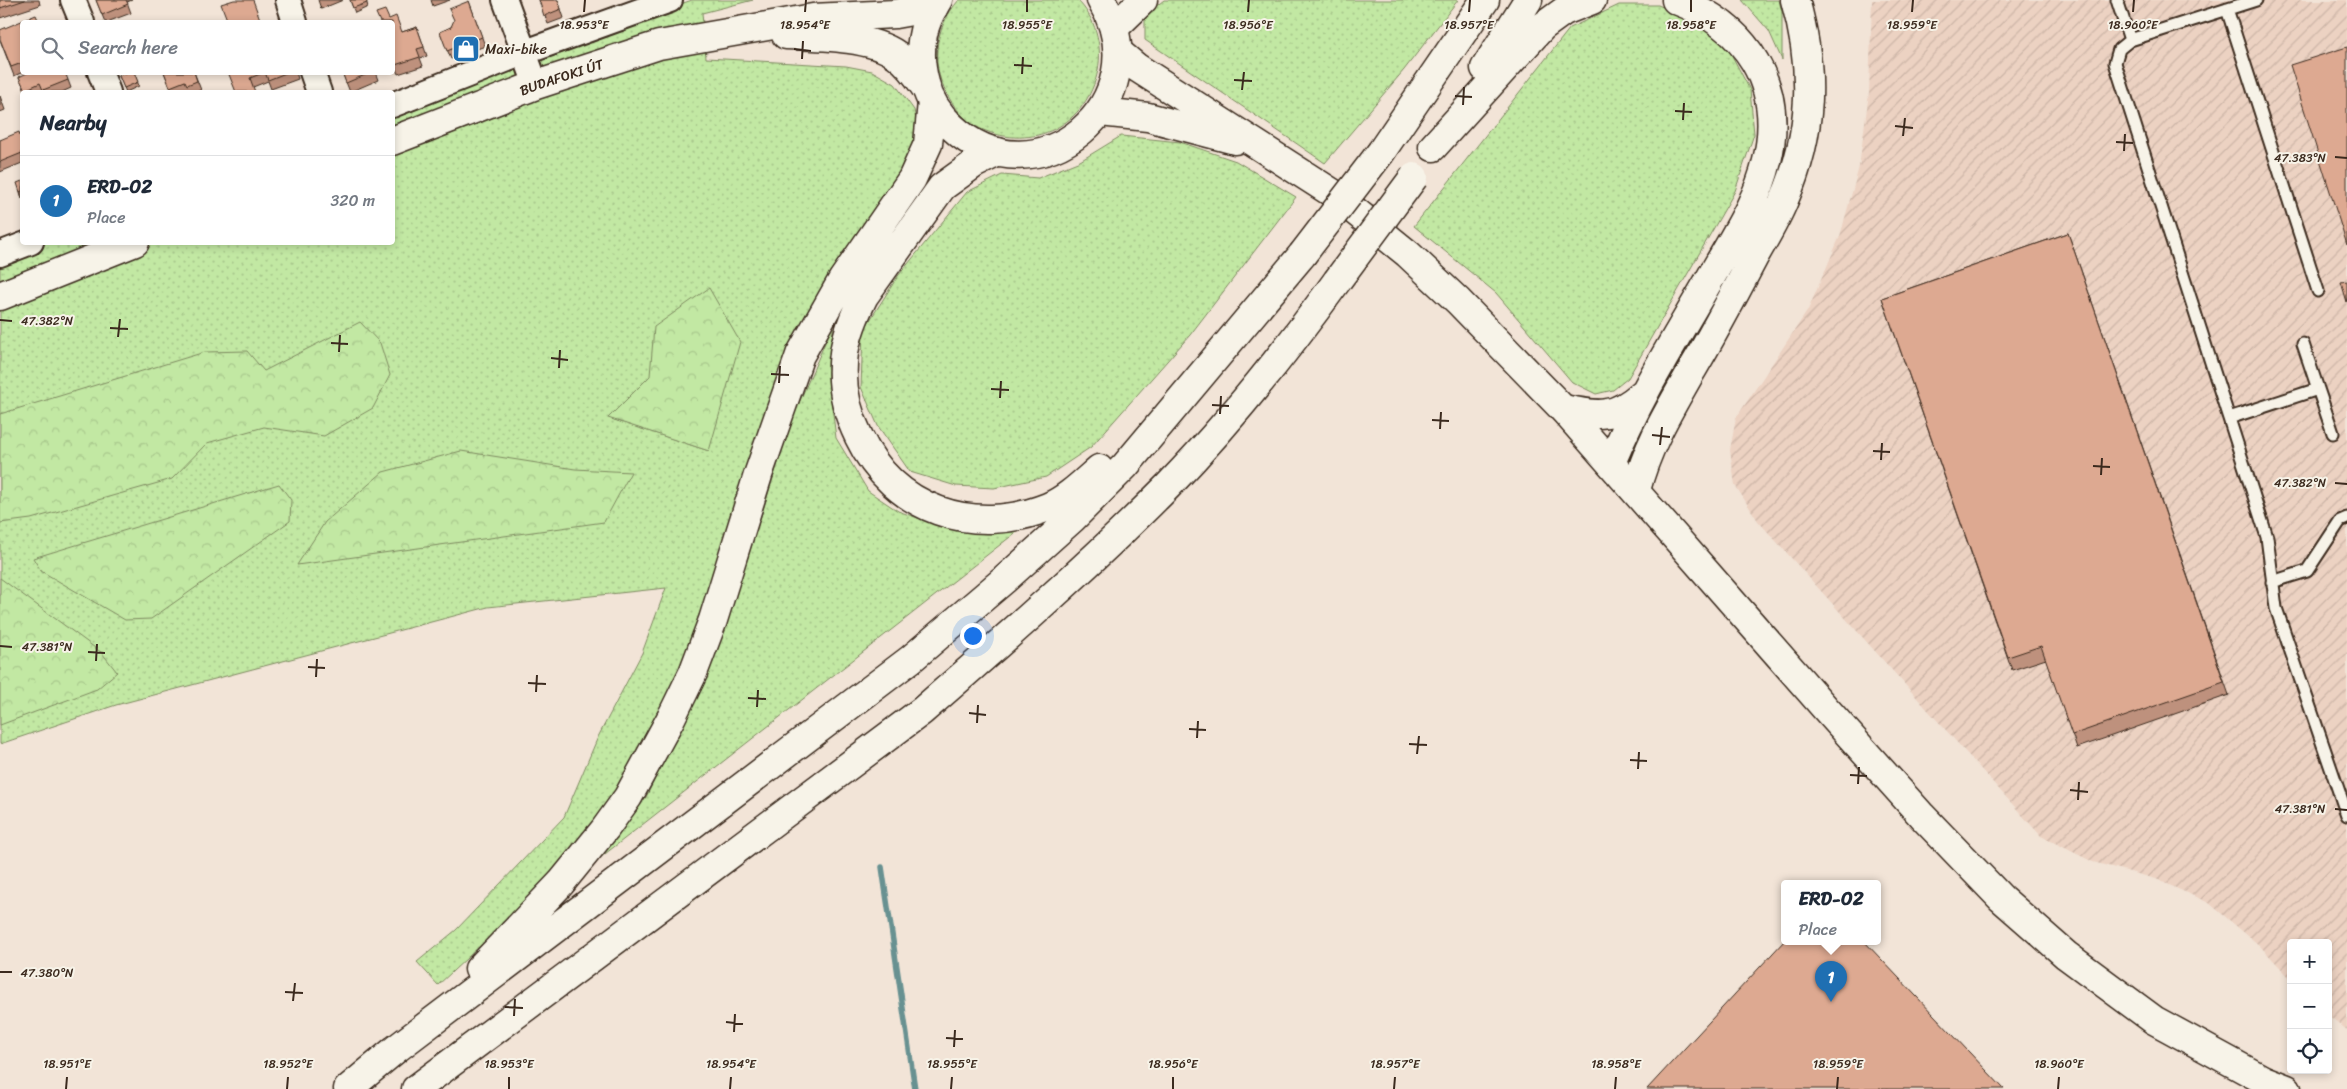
<!DOCTYPE html>
<meta charset="utf-8">
<style>
:root{--surface:#fff;--page:#f2f2f3;--text:#1f2937;--muted:#747a83;--line:#e0e1e3;--accent:#1f6fb2}
body{margin:0;font-family:Sriracha,sans-serif;background:var(--page);color:var(--text)}
.controls{position:absolute;right:15px;bottom:15px;display:grid;overflow:hidden;border-radius:5px;box-shadow:0 2px 8px #0003}
.controls button{width:45px;height:45px;display:grid;place-items:center;padding:0;border:0;border-bottom:1px solid var(--line);background:var(--surface);color:var(--text);font:25px sans-serif}
.you{position:absolute;left:972px;top:635px;width:18px;height:18px;margin:-12px;border:4px solid #fff;border-radius:50%;background:#1a73e8;box-shadow:0 0 0 8px #1a73e833}
.badge{display:grid;place-items:center;width:32px;height:32px;border-radius:50%;background:var(--accent);color:#fff;font-size:16px;font-weight:700}
.pin{position:absolute;translate:-50% -41px;filter:drop-shadow(0 1px 2px #0008)}
.pin::after{content:'';position:absolute;top:26px;width:18px;height:15px;background:inherit;clip-path:polygon(0 0,100% 0,50% 100%)}
.popup{position:absolute;left:1781px;top:880px;width:100px;height:65px;box-sizing:border-box;display:grid;place-content:center;border-radius:5px;background:var(--surface);filter:drop-shadow(0 1px 4px #0005);font-size:16px;white-space:nowrap;color:var(--muted)}
.popup b{font-size:19px;color:var(--text)}
.popup::after{content:'';position:absolute;left:50%;top:100%;margin-left:-10px;border:10px solid transparent;border-top-color:var(--surface)}
.list{margin:0;padding:0;list-style:none}
h2{display:flex;justify-content:space-between;align-items:center;height:65px;margin:0;padding:0 20px;font-size:21px}
h2 small{font-size:16px;font-weight:400;color:var(--muted)}
.list li{display:grid;grid-template-columns:32px 1fr auto;gap:15px;align-items:center;box-sizing:border-box;height:90px;padding:0 20px;border-top:1px solid var(--line)}
.list b{display:block;font-size:19px;white-space:nowrap}
.list p{margin:0;font-size:16px;white-space:nowrap;color:var(--muted)}
.list em{font-size:16px;font-style:normal;color:var(--muted)}
.icon{flex:none;width:28px;height:28px;fill:none;stroke:currentColor;stroke-width:2;stroke-linecap:round;stroke-linejoin:round}
.map{position:relative;flex:none;width:2347px;height:1089px;overflow:hidden}
.search{position:absolute;background:var(--surface);box-shadow:0 2px 8px #0003;left:20px;top:20px;width:375px;height:55px;display:flex;align-items:center;gap:12px;box-sizing:border-box;padding:0 18px;border-radius:5px;color:var(--muted);font-size:19px}
.panel{position:absolute;background:var(--surface);box-shadow:0 2px 8px #0003;left:20px;top:90px;width:375px;height:155px;border-radius:5px}
.map>svg:first-child{display:block}
.industrial{fill:url(#industrial-furrows)}
.grass{fill:url(#grass-dots);stroke:#7e8960;fill-rule:evenodd}
.forest{fill:url(#forest-crowns);stroke:#7e8960}
.lines{fill:none;stroke-linecap:round;stroke-linejoin:round}
.stream{stroke:#679191;stroke-width:5.5}
.lane-casing{stroke:#3b2a1e;stroke-width:15}
.street-casing{stroke:#3b2a1e;stroke-width:28}
.secondary-casing{stroke:#3b2a1e;stroke-width:31}
.primary-casing{stroke:#3b2a1e;stroke-width:31}
.highway-casing{stroke:#3b2a1e;stroke-width:31}
.lane{stroke:#f7f3e8;stroke-width:11}
.street{stroke:#f7f3e8;stroke-width:24}
.secondary{stroke:#f7f3e8;stroke-width:28}
.primary{stroke:#f7f3e8;stroke-width:28}
.highway{stroke:#f7f3e8;stroke-width:28}
.highway-bridge-casing{stroke:#3b2a1e;stroke-width:31;stroke-linecap:butt}
.highway-bridge{stroke:#f7f3e8;stroke-width:28}
.wall{fill:#be917d;stroke:#3b2a1e}
.building{fill:#dda991;stroke:#3b2a1e}
.ticks{fill:none;stroke:#3b2a1e;stroke-width:2}
.labels{text-anchor:middle;dominant-baseline:central;stroke-width:4;stroke-linejoin:round;paint-order:stroke}
.poi-label{font-size:14px;fill:#3b2a1e;stroke:#f7f3e8;text-anchor:start}
.street-label{font-size:14px;fill:#3b2a1e;stroke:#f7f3e8}
.ticks-label{font-size:12px;text-anchor:middle;fill:#3b2a1e;stroke:#f7f3e8;stroke-width:4;stroke-linejoin:round;paint-order:stroke}
</style>
<div class="map">
<svg width="2347" height="1089" viewBox="0 0 2347 1089">
<defs>
<pattern id="industrial-furrows" width="10" height="10" patternUnits="userSpaceOnUse" patternTransform="scale(1.25)"><rect width="10" height="10" fill="#ecd2c2"/><path d="M-1 1l2-2M0 10L10 0M9 11l2-2" fill="none" stroke="#cbb4a6"/></pattern>
<pattern id="grass-dots" width="8" height="8" patternUnits="userSpaceOnUse" patternTransform="scale(1.25)"><rect width="8" height="8" fill="#c2e8a3"/><path d="M2 2h.1M6 6h.1" fill="none" stroke="#a8c78c" stroke-width="1.8" stroke-linecap="round"/></pattern>
<pattern id="forest-crowns" width="20" height="18" patternUnits="userSpaceOnUse" patternTransform="scale(1.25)"><rect width="20" height="18" fill="#c2e8a3"/><path d="M2 6a3 3 0 1 1 6 0M12 15a3 3 0 1 1 6 0" fill="none" stroke="#a8c78c"/></pattern>
</defs>
<rect width="100%" height="100%" fill="#f2e4d7"/>
<filter id="ink" filterUnits="userSpaceOnUse"><feTurbulence type="fractalNoise" baseFrequency=".02" numOctaves="2"/><feDisplacementMap in="SourceGraphic" scale="10" xChannelSelector="R" yChannelSelector="G"/><feConvolveMatrix kernelMatrix="1 2 1 2 8 2 1 2 1" color-interpolation-filters="sRGB"/></filter>
<g filter="url(#ink)">
<path class="industrial" d="M 1872,0 L 2347,0 L 2347,1030 L 2328,1015 L 2328,943 L 2291,943 L 2291,979 L 2260,946 L 2209,903 L 2156,879 L 2093,862 L 2041,836 L 1758,521 L 1735,485 L 1730,450 L 1736,418 L 1808,310 L 1840,236 L 1859,167 L 1869,93 Z"/>
<path class="grass" d="M 692,0 L 753,0 L 702,13 L 706,58 L 846,66 L 872,71 L 895,84 L 914,110 L 919,135 L 911,158 L 823,285 L 794,339 L 711,602 L 636,763 L 569,854 L 511,917 L 438,985 L 417,962 L 456,930 L 564,817 L 598,737 L 642,653 L 666,588 L 488,607 L 116,705 L 0,744 L 0,260 L 45,242 L 392,242 L 393,113 L 539,54 ZM 650,376 L 709,451 L 609,418 Z
M 959,0 L 1077,0 C 1095,17 1103,45 1098,70 C 1087,125 1033,152 981,129 C 969,124 958,112 951,101 C 929,68 933,29 959,0 Z
M 1164,0 L 1458,0 L 1404,70 L 1325,163 L 1145,40 L 1145,15 Z
M 1742,0 L 1779,0 L 1782,12 L 1782,60 L 1769,31 Z
M 1619,5 L 1658,5 L 1693,20 L 1729,50 L 1750,90 L 1754,134 L 1735,191 L 1628,378 L 1613,390 L 1596,394 L 1572,382 L 1496,293 L 1414,226 L 1570,28 Z
M 1121,136 L 1180,142 L 1236,161 L 1296,197 L 1190,335 L 1091,447 L 1046,477 L 994,488 L 956,486 L 910,472 L 878,426 L 861,387 L 863,331 L 898,276 L 967,192 L 1002,175 L 1038,178 L 1080,161 Z
M 834,322 L 828,374 L 836,438 L 868,491 L 898,511 L 949,529 L 1019,530 L 596,861 L 646,797 L 699,690 L 745,566 L 792,419 Z"/>
<path class="forest" d="M 709,288 L 740,342 L 709,451 L 608,418 L 650,376 L 654,327 Z
M 360,322 L 380,343 L 390,375 L 373,408 L 324,436 L 264,427 L 207,443 L 172,479 L 31,519 L 0,523 L 0,414 L 205,352 L 247,351 L 264,371 Z
M 461,451 L 575,469 L 631,472 L 604,522 L 297,565 L 325,522 L 383,472 Z
M 279,484 L 291,500 L 290,521 L 151,619 L 125,620 L 41,571 L 33,558 Z
M 0,578 L 102,653 L 117,672 L 97,689 L 0,725 Z"/>
<g class="lines">
<path class="stream" d="M 882,867 L 915,1089"/>
<g class="lane-casing">
<path id="lane" d="M 2117,0 L 2130,40
M 2256,0 L 2130,40 L 2119,49 L 2115,63 L 2267,537 L 2276,608 L 2347,815
M 2227,9 L 2318,291
M 2318,389 L 2333,433
M 2229,418 L 2318,389 L 2303,344
M 2272,582 L 2307,571 L 2340,521 L 2347,518"/>
</g>
<g class="street-casing">
<path id="street" d="M 73,0 L 82,22
M 288,0 L 295,22
M 505,0 L 536,85
M 100,72 L 108,92
M 312,72 L 319,92
M 392,105 L 523,53 L 670,0
M 0,254 L 31,242"/>
</g>
<g class="secondary-casing">
<path id="secondary" d="M 1114,28 L 1143,0"/>
</g>
<g class="primary-casing">
<g id="primary">
<path d="M 938,0 C 921,25 917,54 925,83 C 929,100 940,116 952,127 C 1036,206 1163,101 1101,0"/>
<path d="M 786,35 C 818,36 871,36 897,55 C 909,64 917,75 925,87"/>
<path d="M 1118,52 L 1136,67 L 1334,194 L 1408,254 L 1458,301 L 1563,409 L 1826,709 L 1922,816 L 2001,898 L 2066,955 L 2154,1020 L 2264,1080 L 2287,1089"/>
<path d="M 1100,112 L 1148,117 L 1235,140"/>
<path id="s1" d="M 392,141 L 536,85 L 659,45 L 813,18 L 895,14 L 934,7"/>
<path d="M 0,296 L 135,242"/>
</g>
</g>
<g class="highway-casing">
<path id="highway" d="M 1485,68 L 1528,0
M 1433,147 L 1542,27 L 1564,11 L 1592,0
M 998,152 L 974,164 L 942,187 L 864,296 C 855,314 847,333 844,353 C 840,382 846,411 859,437 C 894,510 973,537 1048,507 C 1067,499 1083,483 1099,469
M 1381,152 L 1485,0
M 1563,409 C 1599,416 1614,419 1642,394
M 1611,463 C 1639,395 1679,333 1715,270 C 1735,235 1758,200 1767,161 C 1785,85 1747,26 1676,0
M 1636,490 C 1648,444 1669,411 1692,370 C 1714,333 1734,295 1754,257 C 1764,239 1776,220 1784,200 C 1813,133 1815,70 1795,0
M 479,969 L 561,883 L 605,829 L 628,797 L 671,718 L 693,673 L 713,620 L 758,475 L 800,355 L 843,279 L 912,179 L 928,144 L 932,102
M 348,1089 L 396,1049 L 911,659 L 1004,580 L 1072,519 L 1125,466 L 1302,255
M 416,1089 L 922,711 C 1006,638 1090,565 1168,486 C 1230,422 1285,353 1337,281"/>
</g>
<use href="#lane" class="lane"/>
<use href="#street" class="street"/>
<use href="#secondary" class="secondary"/>
<use href="#primary" class="primary"/>
<use href="#highway" class="highway"/>
<g class="highway-bridge-casing">
<path id="highway-bridge" d="M 1302,255 L 1381,152
M 1337,281 L 1414,177"/>
</g>
<use href="#highway-bridge" class="highway-bridge"/>
</g>
<path class="wall" d="M 0,0 L 39,0 L 40,5 L 0,18 Z
M 96,0 L 132,0 L 127,2 L 131,13 L 107,22 L 105,22 Z
M 318,0 L 343,0 L 321,9 Z
M 350,0 L 366,0 L 368,7 L 355,13 Z
M 431,0 L 450,0 L 433,6 Z
M 539,0 L 558,0 L 564,18 L 548,24 Z
M 469,1 L 485,46 L 451,59 L 440,32 L 451,27 Z
M 389,19 L 402,32 L 417,27 L 427,56 L 420,58 L 423,66 L 398,74 L 392,58 Z
M 22,22 L 22,72 L 23,72 L 14,76 L 0,40 Z
M 134,72 L 139,86 L 126,92 L 119,76 Z
M 164,72 L 194,72 L 201,90 L 194,92 L 189,92 L 188,90 L 182,92 L 172,92 Z
M 228,72 L 296,72 L 298,79 L 271,89 L 268,81 L 253,87 Z
M 342,72 L 375,72 L 378,80 L 350,92 Z
M 19,77 L 68,80 L 71,88 L 62,92 L 26,92 Z
M 0,96 L 5,110 L 0,112 Z
M 0,140 L 22,141 L 22,163 L 0,172 Z
M 22,181 L 22,199 L 20,192 Z
M 2068,233 L 2229,695 L 2077,748 L 2046,659 L 2012,670 L 1882,298 Z"/>
<path class="building" d="M 0,0 L 25,0 L 0,8 Z
M 96,0 L 126,0 L 128,4 L 102,15 Z
M 234,0 L 253,0 L 261,22 L 228,22 L 221,4 Z
M 350,0 L 366,0 L 367,3 L 353,8 Z
M 539,0 L 558,0 L 561,9 L 544,16 Z
M 469,1 L 482,37 L 447,51 L 440,32 L 451,27 L 454,20 L 449,9 Z
M 385,10 L 389,19 L 396,16 L 402,32 L 417,27 L 424,47 L 417,49 L 420,57 L 395,65 L 392,58 L 392,22 L 380,22 L 376,13 Z
M 36,15 L 39,22 L 22,22 L 22,63 L 11,67 L 0,39 L 0,30 Z
M 2347,47 L 2347,245 L 2290,65 Z
M 29,72 L 65,72 L 68,80 L 43,90 L 40,83 L 25,90 L 19,77 Z
M 128,72 L 134,72 L 138,82 L 124,88 L 119,76 Z
M 164,72 L 194,72 L 197,81 L 187,85 L 185,81 L 170,87 Z
M 228,72 L 265,72 L 250,78 L 255,92 L 236,92 Z
M 265,72 L 288,72 L 268,80 Z
M 342,72 L 372,72 L 346,83 Z
M 19,132 L 22,141 L 22,153 L 0,162 L 0,140 Z
M 22,181 L 22,191 L 20,192 L 17,183 Z
M 2068,233 L 2224,682 L 2072,735 L 2041,646 L 2008,657 L 1882,298 Z
M 2347,281 L 2347,302 L 2341,282 Z
M 1785,940 L 1785,941 L 1864,941 L 2004,1089 L 1647,1089 Z"/>
</g>
<path class="ticks" d="M 584,12 L 585,0M 805,12 L 806,0M 1027,12 L 1027,0M 1248,12 L 1249,0M 1469,12 L 1470,0M 1691,12 L 1691,0M 1912,12 L 1913,0M 2133,12 L 2134,0M 794,49 L 811,51M 802,59 L 803,41M 1014,65 L 1032,66M 1022,74 L 1023,57M 1234,80 L 1252,81M 1242,90 L 1244,72M 1455,96 L 1472,97M 1463,105 L 1464,87M 1675,111 L 1692,112M 1683,120 L 1684,103M 1895,126 L 1913,128M 1903,136 L 1905,118M 2116,142 L 2133,143M 2124,151 L 2125,134M 2335,157 L 2347,158M 0,320 L 12,321M 110,328 L 128,329M 118,337 L 120,319M 331,343 L 348,344M 339,352 L 340,335M 551,358 L 568,360M 559,368 L 560,350M 771,374 L 789,375M 779,383 L 780,366M 991,389 L 1009,390M 1000,398 L 1001,381M 1212,405 L 1229,406M 1220,414 L 1221,396M 1432,420 L 1449,421M 1440,429 L 1441,412M 1652,435 L 1670,437M 1660,445 L 1662,427M 1873,451 L 1890,452M 1881,460 L 1882,443M 2093,466 L 2110,467M 2101,475 L 2102,458M 2335,483 L 2347,484M 0,646 L 12,647M 88,652 L 105,653M 96,661 L 97,644M 308,667 L 325,668M 316,677 L 317,659M 528,683 L 546,684M 536,692 L 537,675M 748,698 L 766,699M 757,707 L 758,690M 969,713 L 986,715M 977,723 L 978,705M 1189,729 L 1206,730M 1197,738 L 1198,721M 1409,744 L 1427,745M 1417,754 L 1419,736M 1630,760 L 1647,761M 1638,769 L 1639,752M 1850,775 L 1867,776M 1858,784 L 1859,767M 2070,790 L 2088,792M 2078,800 L 2079,782M 2335,809 L 2347,810M 0,972 L 12,972M 285,992 L 303,993M 293,1001 L 295,983M 505,1007 L 523,1008M 514,1016 L 515,999M 726,1022 L 743,1024M 734,1032 L 735,1014M 946,1038 L 963,1039M 954,1047 L 955,1030M 66,1089 L 67,1077M 287,1089 L 288,1077M 509,1089 L 509,1077M 730,1089 L 731,1077M 951,1089 L 952,1077M 1173,1089 L 1173,1077M 1394,1089 L 1395,1077M 1615,1089 L 1616,1077M 1837,1089 L 1838,1077M 2058,1089 L 2059,1077"/>
<defs>
<g id="shop-square" transform="scale(1.4375)"><rect x="-9" y="-9" width="18" height="18" rx="4" fill="#1f6fb2" stroke="#f7f3e8"/><path d="M-5-2.5h2.3a2.7 3.5 0 0 1 5.4 0H5L5.5 6h-11ZM-1.5-2.5h3a1.5 2.3 0 0 0-3 0Z" fill="#fff"/></g>
</defs>
<g fill-rule="evenodd">
<use href="#shop-square" x="466" y="49"/>
</g>
<g class="labels">
<g class="poi-label">
<text x="485" y="49">Maxi-bike</text>
</g>
<g class="street-label">
<text stroke="none"><textPath href="#s1" startOffset="181">BUDAFOKI ÚT</textPath></text>
</g>
</g>
<g class="ticks-label">
<text x="584" y="29">18.953°E</text>
<text x="805" y="29">18.954°E</text>
<text x="1027" y="29">18.955°E</text>
<text x="1248" y="29">18.956°E</text>
<text x="1469" y="29">18.957°E</text>
<text x="1691" y="29">18.958°E</text>
<text x="1912" y="29">18.959°E</text>
<text x="2133" y="29">18.960°E</text>
<text x="2300" y="162">47.383°N</text>
<text x="47" y="325">47.382°N</text>
<text x="2300" y="487">47.382°N</text>
<text x="47" y="651">47.381°N</text>
<text x="2300" y="813">47.381°N</text>
<text x="47" y="977">47.380°N</text>
<text x="67" y="1068">18.951°E</text>
<text x="288" y="1068">18.952°E</text>
<text x="509" y="1068">18.953°E</text>
<text x="731" y="1068">18.954°E</text>
<text x="952" y="1068">18.955°E</text>
<text x="1173" y="1068">18.956°E</text>
<text x="1395" y="1068">18.957°E</text>
<text x="1616" y="1068">18.958°E</text>
<text x="1838" y="1068">18.959°E</text>
<text x="2059" y="1068">18.960°E</text>
</g>
</svg>
<div class="controls">
<button>+</button>
<button>−</button>
<button><svg class="icon" aria-label="locate" viewBox="0 0 24 24"><circle cx="12" cy="12" r="6"/><path d="M12 2v4M12 18v4M2 12h4M18 12h4"/></svg></button>
</div>
<div class="you"></div>
<div class="pin badge" style="left:1831px;top:1002px">1</div>
<div class="popup"><b>ERD-02</b>Place</div>
<div class="search"><svg class="icon" aria-label="search" viewBox="0 0 24 24"><circle cx="10" cy="10" r="6"/><path d="M15 15l6 6"/></svg>Search here</div>
<section class="panel">
<h2>Nearby<small></small></h2>
<ul class="list">
<li><span class="badge">1</span><div><b>ERD-02</b><p>Place</p></div><em>320 m</em></li>
</ul>
</section>
</div>
